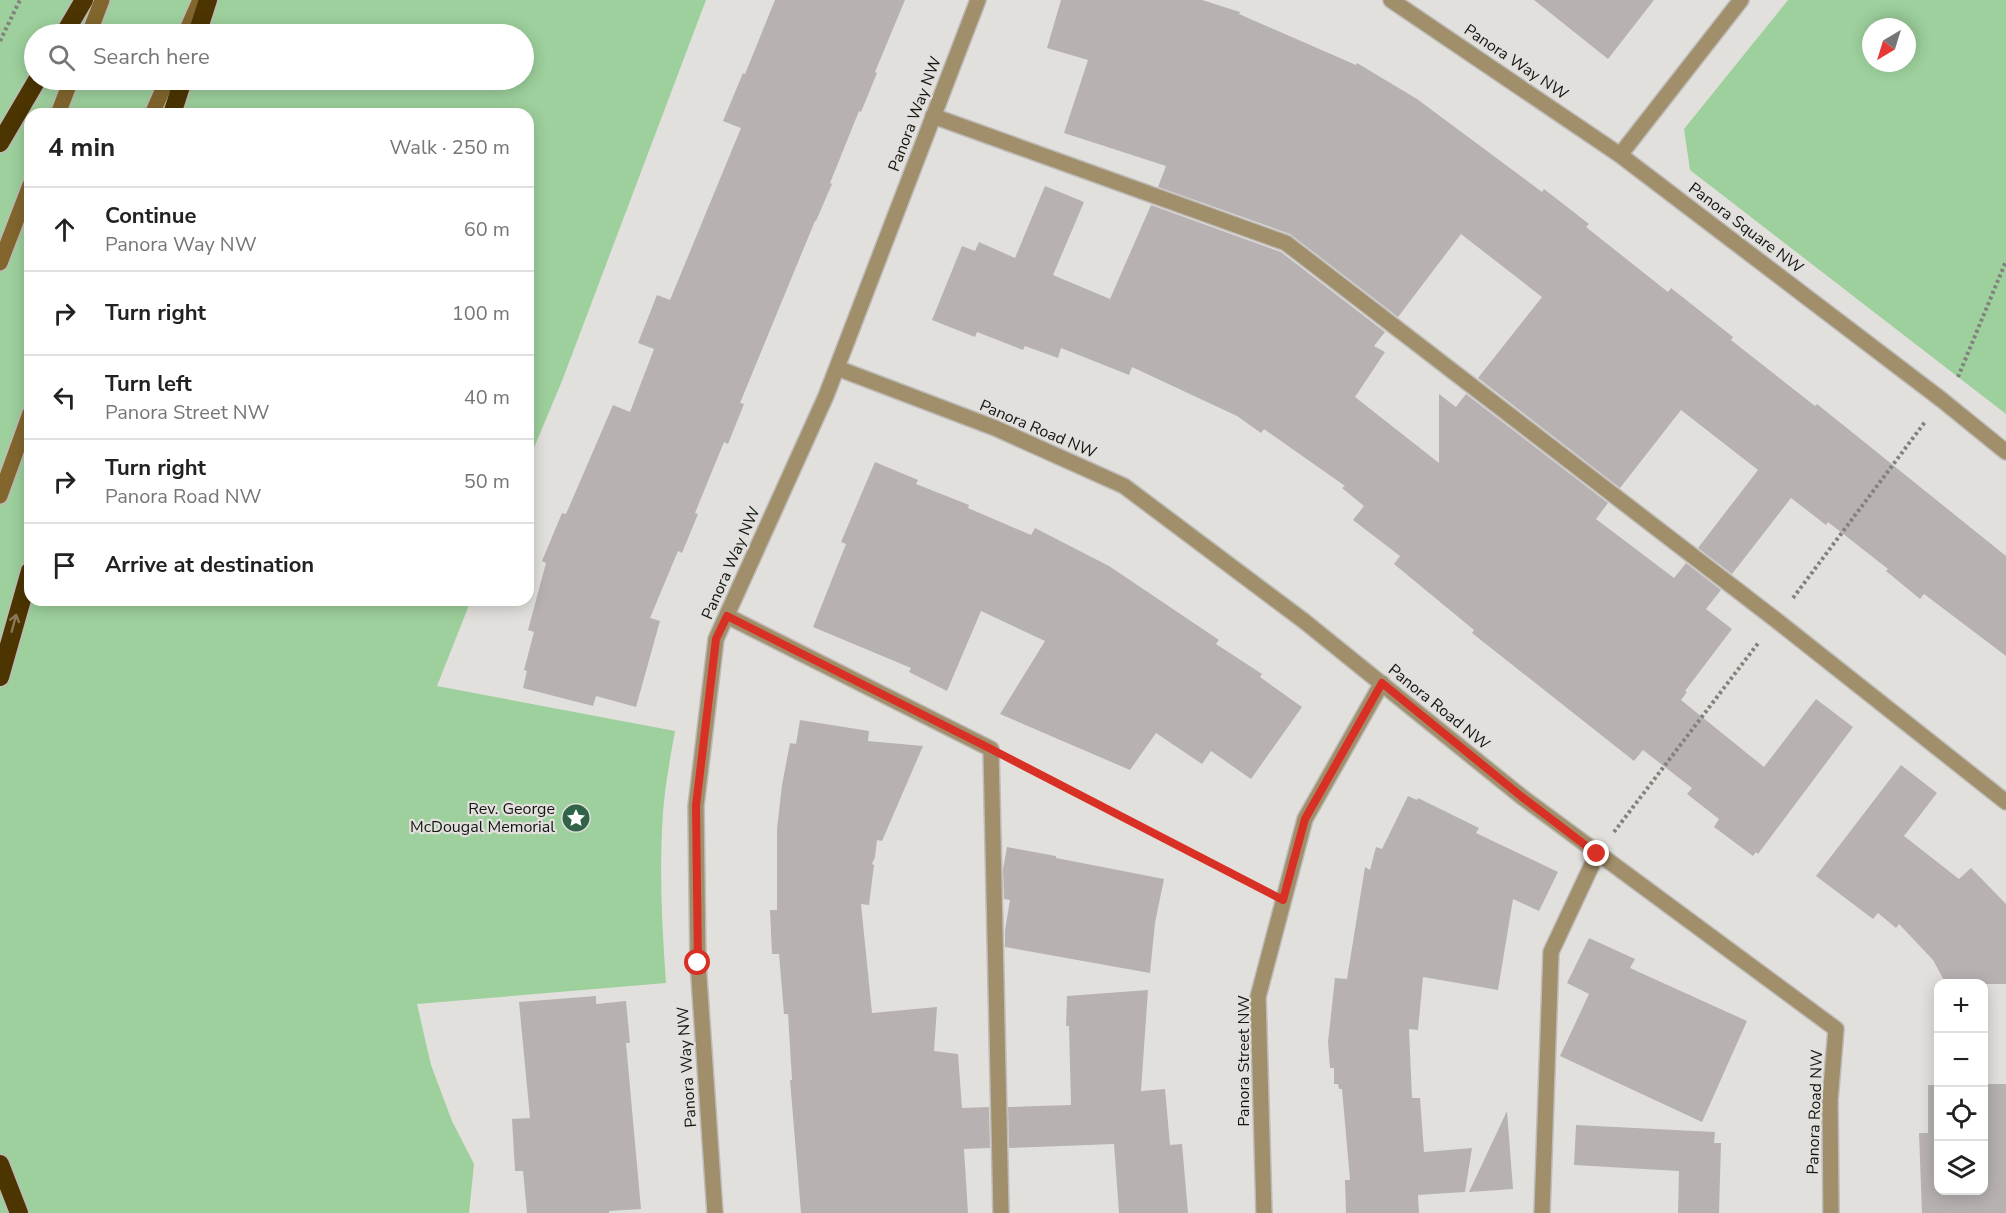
<!DOCTYPE html>
<meta charset="utf-8">
<style>
:root{--surface:#fff;--page:#f2f2f2;--text:#222;--muted:#767676;--line:#e0e0e0}
body{margin:0;font-family:"Nunito Sans",sans-serif;background:var(--page);color:var(--text)}
.controls{position:absolute;right:18px;bottom:18px;display:grid;overflow:hidden;border-radius:12px;box-shadow:0 3px 15px #0003}
.controls button{width:54px;height:54px;display:grid;place-items:center;padding:0;border:0;border-bottom:2px solid var(--line);background:var(--surface);color:var(--text);font:30px sans-serif}
.compass{position:absolute;left:1862px;top:18px;width:54px;height:54px;border-radius:50%;background:var(--surface);box-shadow:0 3px 15px #0003;rotate:218deg}
.stop{position:absolute;width:18px;height:18px;margin:-14px;border:4px solid #d93025;border-radius:50%;background:#fff}
.stop.end{background:#d93025;border-color:#fff;box-shadow:0 2px 6px #0008}
.list{margin:0;padding:0;list-style:none}
h2{display:flex;justify-content:space-between;align-items:center;height:78px;margin:0;padding:0 24px;font-size:26px}
h2 small{font-size:20px;font-weight:400;color:var(--muted)}
.list li{display:grid;grid-template-columns:39px 1fr auto;gap:18px;align-items:center;box-sizing:border-box;height:84px;padding:0 24px;border-top:2px solid var(--line)}
.list b{display:block;font-size:22px;white-space:nowrap}
.list p{margin:0;font-size:20px;white-space:nowrap;color:var(--muted)}
.list em{font-size:20px;font-style:normal;color:var(--muted)}
.icon{flex:none;width:33px;height:33px;fill:none;stroke:currentColor;stroke-width:2;stroke-linecap:round;stroke-linejoin:round}
.map{position:relative;flex:none;width:2006px;height:1213px;overflow:hidden}
.search{position:absolute;background:var(--surface);box-shadow:0 3px 15px #0003;left:24px;top:24px;width:510px;height:66px;display:flex;align-items:center;gap:15px;box-sizing:border-box;padding:0 21px;border-radius:33px;color:var(--muted);font-size:22px}
.panel{position:absolute;background:var(--surface);box-shadow:0 3px 15px #0003;left:24px;top:108px;width:510px;height:498px;border-radius:18px}
.map>svg:first-child{display:block}
.green{fill:#9dd09c;fill-rule:evenodd}
.building{fill:#b7b2b1}
.lines{fill:none;stroke-linecap:round;stroke-linejoin:round}
.lane-casing{stroke:#bdbbb8;stroke-width:18}
.street-casing{stroke:#bdbbb8;stroke-width:18}
.secondary-casing{stroke:#bdbbb8;stroke-width:18}
.highway-casing{stroke:#bdbbb8;stroke-width:21}
.path{stroke:#82817e;stroke-width:4;stroke-dasharray:3 3;stroke-linecap:butt}
.lane{stroke:#a18e6a;stroke-width:15}
.street{stroke:#a18e6a;stroke-width:15}
.secondary{stroke:#82662d;stroke-width:15}
.highway{stroke:#4c3500;stroke-width:18}
.oneway{stroke:#887958}
.route{stroke:#d93025;stroke-width:8}
.labels{text-anchor:middle;dominant-baseline:central;stroke-width:4.5;stroke-linejoin:round;paint-order:stroke}
.street-label{font-size:16px;fill:#151513;stroke:#e2e0dc}
.poi-label{font-size:16px;fill:#151513;stroke:#e2e0dc;text-anchor:end}
</style>
<div class="map">
<svg width="2006" height="1213" viewBox="0 0 2006 1213">
<rect width="100%" height="100%" fill="#e2e0dc"/>
<path class="green" d="M 0,0 L 706,0 L 562,381 L 528,462 L 528,114 L 30,114 L 30,600 L 471,600 L 437,686 L 675,731 C 670,759 665,786 663,813 C 659,870 662,926 666,983 L 417,1004 L 431,1065 L 452,1121 L 474,1164 L 469,1213 L 0,1213 ZM 34,34 L 524,34 L 524,80 L 34,80 Z
M 1788,0 L 2006,0 L 2006,414 L 1690,170 L 1684,129 ZM 1871,27 L 1907,27 L 1907,63 L 1871,63 Z"/>
<path class="building" d="M 775,0 L 905,0 L 875,72 L 877,73 L 861,112 L 859,111 L 830,183 L 832,184 L 816,221 L 815,221 L 740,403 L 744,404 L 728,444 L 724,442 L 695,513 L 698,514 L 682,553 L 678,551 L 650,618 L 660,621 L 636,707 L 596,696 L 593,706 L 523,688 L 527,671 L 524,670 L 534,632 L 528,630 L 546,563 L 542,561 L 562,513 L 566,514 L 613,405 L 630,412 L 654,349 L 638,343 L 657,295 L 670,300 L 741,128 L 723,121 L 743,73 L 745,74 Z
M 1061,0 L 1202,0 L 1240,12 L 1239,14 L 1356,65 L 1357,63 L 1417,99 L 1542,192 L 1544,189 L 1589,224 L 1586,227 L 1668,292 L 1671,288 L 1733,337 L 1731,340 L 1815,406 L 1817,404 L 2006,556 L 2006,656 L 1924,594 L 1920,599 L 1886,571 L 1888,569 L 1828,522 L 1826,525 L 1791,498 L 1732,574 L 1698,548 L 1758,470 L 1681,410 L 1620,488 L 1478,378 L 1542,297 L 1461,234 L 1398,317 L 1290,234 L 1158,187 L 1166,166 L 1064,133 L 1088,60 L 1047,48 Z
M 1534,0 L 1654,0 L 1608,59 Z
M 1045,186 L 1084,202 L 1053,275 L 1110,299 L 1151,205 L 1281,252 L 1385,332 L 1374,346 L 1385,352 L 1355,397 L 1439,463 L 1439,394 L 1456,407 L 1466,394 L 1608,503 L 1596,519 L 1674,578 L 1686,563 L 1721,590 L 1706,609 L 1732,629 L 1685,691 L 1687,692 L 1681,700 L 1764,767 L 1816,699 L 1853,727 L 1758,854 L 1756,852 L 1753,856 L 1714,827 L 1719,819 L 1687,794 L 1692,788 L 1643,750 L 1634,761 L 1472,633 L 1474,630 L 1394,564 L 1400,556 L 1353,520 L 1364,506 L 1342,488 L 1345,486 L 1264,429 L 1261,433 L 1237,416 L 1132,367 L 1129,375 L 1061,348 L 1058,358 L 1025,346 L 1023,350 L 977,332 L 975,337 L 932,320 L 962,246 L 975,251 L 979,242 L 1015,258 Z
M 875,462 L 918,480 L 916,484 L 969,505 L 968,508 L 1031,535 L 1035,528 L 1109,566 L 1219,640 L 1216,644 L 1262,674 L 1260,677 L 1302,707 L 1251,779 L 1211,751 L 1202,764 L 1156,733 L 1130,770 L 1000,714 L 1045,641 L 981,611 L 947,691 L 909,672 L 911,668 L 813,627 L 846,544 L 841,542 Z
M 800,720 L 869,731 L 868,741 L 923,746 L 882,841 L 877,840 L 875,857 L 872,864 L 874,865 L 869,905 L 861,904 L 872,1013 L 937,1007 L 934,1051 L 958,1054 L 962,1108 L 989,1107 L 990,1148 L 964,1149 L 968,1213 L 801,1213 L 790,1080 L 792,1080 L 788,1014 L 784,1014 L 779,954 L 772,954 L 770,910 L 777,910 L 777,829 L 782,785 L 790,743 L 796,744 Z
M 1901,765 L 1937,793 L 1904,836 L 1959,879 L 1971,868 L 2006,904 L 2006,984 L 1946,984 L 1933,960 L 1899,924 L 1896,928 L 1878,913 L 1873,919 L 1816,876 Z
M 1408,796 L 1417,800 L 1418,798 L 1479,828 L 1476,833 L 1558,872 L 1539,911 L 1513,899 L 1498,990 L 1423,977 L 1418,1030 L 1409,1029 L 1412,1098 L 1420,1098 L 1424,1152 L 1472,1148 L 1465,1192 L 1418,1195 L 1419,1213 L 1346,1213 L 1345,1180 L 1350,1180 L 1342,1089 L 1339,1089 L 1338,1084 L 1334,1084 L 1334,1068 L 1330,1068 L 1328,1042 L 1335,978 L 1347,979 L 1365,867 L 1370,870 L 1376,847 L 1382,849 Z
M 1007,847 L 1056,856 L 1056,858 L 1164,879 L 1155,923 L 1150,973 L 1005,947 L 1005,930 L 1010,900 L 1004,899 L 1003,869 Z
M 1589,938 L 1635,959 L 1630,968 L 1747,1021 L 1702,1122 L 1560,1056 L 1589,994 L 1567,983 Z
M 1148,990 L 1141,1091 L 1165,1089 L 1170,1145 L 1182,1144 L 1188,1213 L 1119,1213 L 1114,1144 L 1009,1148 L 1008,1107 L 1071,1105 L 1069,1026 L 1066,1026 L 1067,996 Z
M 596,996 L 596,1004 L 626,1001 L 630,1043 L 626,1043 L 641,1209 L 609,1211 L 609,1213 L 527,1213 L 523,1171 L 515,1171 L 512,1119 L 530,1118 L 519,1002 Z
M 1983,1084 L 2006,1084 L 2006,1213 L 1922,1213 L 1919,1133 L 1928,1133 L 1928,1085 L 1938,1085 L 1938,1191 L 1983,1191 Z
M 1507,1111 L 1513,1189 L 1469,1192 Z
M 1576,1125 L 1715,1132 L 1714,1143 L 1721,1143 L 1719,1213 L 1678,1213 L 1679,1171 L 1574,1165 Z"/>
<g class="lines">
<g class="lane-casing">
<path id="lane" d="M 933,116 L 1286,243 L 1776,620 L 2006,802
M 727,616 L 991,749 L 1001,1213
M 1542,1213 L 1551,952 L 1597,854"/>
</g>
<g class="street-casing">
<path id="street" d="M 1391,0 L 1620,155
M 1741,0 L 1620,155 L 1942,400 L 2006,452
M 837,368 L 995,428 L 1124,486 L 1304,621 L 1522,797 L 1836,1029 L 1830,1100 L 1831,1213
M 715,1213 L 698,963 L 696,806 L 716,639 L 826,396 L 978,0
M 1264,1213 L 1258,997 L 1305,819 L 1382,683"/>
</g>
<g class="secondary-casing">
<path id="secondary" d="M 89,34 L 102,0
M 185,34 L 200,0
M 58,114 L 71,80
M 152,114 L 167,80
M 0,263 L 30,185
M 0,496 L 30,413"/>
</g>
<g class="highway-casing">
<path id="highway" d="M 64,34 L 84,0
M 197,34 L 208,0
M 172,114 L 183,80
M 0,143 L 37,80
M 0,677 L 30,571
M 0,1164 L 19,1213"/>
</g>
<path class="path" d="M 0,41 L 20,0
M 1958,377 L 2006,261
M 1793,598 L 1925,422
M 1021,764 L 1257,886
M 1614,832 L 1759,642"/>
<use href="#lane" class="lane"/>
<use href="#street" class="street"/>
<use href="#secondary" class="secondary"/>
<use href="#highway" class="highway"/>
</g>
<defs><path id="oneway-shaft" d="M-6 0H5M1.5-3L5.5 0L1.5 3" fill="none" stroke-width="1.6" stroke-linecap="round" stroke-linejoin="round" transform="scale(1.5)"/></defs>
<use class="oneway" href="#oneway-shaft" transform="translate(14 623) rotate(-75)"/>
<g class="lines">
<path class="route" d="M 698,963 L 696,806 L 716,639 L 727,616 L 991,749 L 1283,900 L 1305,819 L 1382,683 L 1522,797 L 1597,854"/>
</g>
<defs>
<g id="sight-disc" transform="scale(1.5)"><circle r="9.5" fill="#306348" stroke="#e2e0dc"/><path d="M0-6L1.8-2.2L6-1.7L2.9 1.2L3.7 5.4L0 3.3L-3.7 5.4L-2.9 1.2L-6-1.7L-1.8-2.2Z" fill="#fff"/></g>
</defs>
<g fill-rule="evenodd">
<use href="#sight-disc" x="576" y="818"/>
</g>
<g class="labels">
<g class="street-label">
<text transform="translate(1516 62) rotate(34)">Panora Way NW</text>
<text transform="translate(915 114) rotate(-69)">Panora Way NW</text>
<text transform="translate(1746 228) rotate(37)">Panora Square NW</text>
<text transform="translate(1038 429) rotate(23)">Panora Road NW</text>
<text transform="translate(731 563) rotate(-66)">Panora Way NW</text>
<text transform="translate(1439 707) rotate(39)">Panora Road NW</text>
<text transform="translate(1244 1061) rotate(-90)">Panora Street NW</text>
<text transform="translate(687 1067) rotate(-94)">Panora Way NW</text>
<text transform="translate(1815 1112) rotate(-88)">Panora Road NW</text>
</g>
<g class="poi-label">
<text x="555" y="809">Rev. George<tspan x="555" dy="18">McDougal Memorial</tspan></text>
</g>
</g>
</svg>
<div class="controls">
<button>+</button>
<button>−</button>
<button><svg class="icon" aria-label="locate" viewBox="0 0 24 24"><circle cx="12" cy="12" r="6"/><path d="M12 2v4M12 18v4M2 12h4M18 12h4"/></svg></button>
<button><svg class="icon" aria-label="layers" viewBox="0 0 24 24"><path d="M12 4l9 5-9 5-9-5zM3 14l9 5 9-5"/></svg></button>
</div>
<svg class="compass" viewBox="-18 -18 36 36"><path d="M0-13l5 13h-10z" fill="#e53935"/><path d="M0 13l5-13h-10z" fill="#767676"/></svg>
<div class="stop" style="left:698px;top:963px"></div>
<div class="stop end" style="left:1597px;top:854px"></div>
<div class="search"><svg class="icon" aria-label="search" viewBox="0 0 24 24"><circle cx="10" cy="10" r="6"/><path d="M15 15l6 6"/></svg>Search here</div>
<section class="panel">
<h2>4 min<small>Walk · 250 m</small></h2>
<ul class="list">
<li><svg class="icon" aria-label="ahead" viewBox="0 0 24 24"><path d="M12 20V5M6 11l6-6 6 6"/></svg><div><b>Continue</b><p>Panora Way NW</p></div><em>60 m</em></li>
<li><svg class="icon" aria-label="right" viewBox="0 0 24 24"><path d="M7 20v-9h11M14 6l5 5-5 5"/></svg><div><b>Turn right</b></div><em>100 m</em></li>
<li><svg class="icon" aria-label="left" viewBox="0 0 24 24"><path d="M17 20v-9H6M10 6l-5 5 5 5"/></svg><div><b>Turn left</b><p>Panora Street NW</p></div><em>40 m</em></li>
<li><svg class="icon" aria-label="right" viewBox="0 0 24 24"><path d="M7 20v-9h11M14 6l5 5-5 5"/></svg><div><b>Turn right</b><p>Panora Road NW</p></div><em>50 m</em></li>
<li><svg class="icon" aria-label="arrive" viewBox="0 0 24 24"><path d="M6 21V4h12l-3 4 3 4H6"/></svg><div><b>Arrive at destination</b></div></li>
</ul>
</section>
</div>
